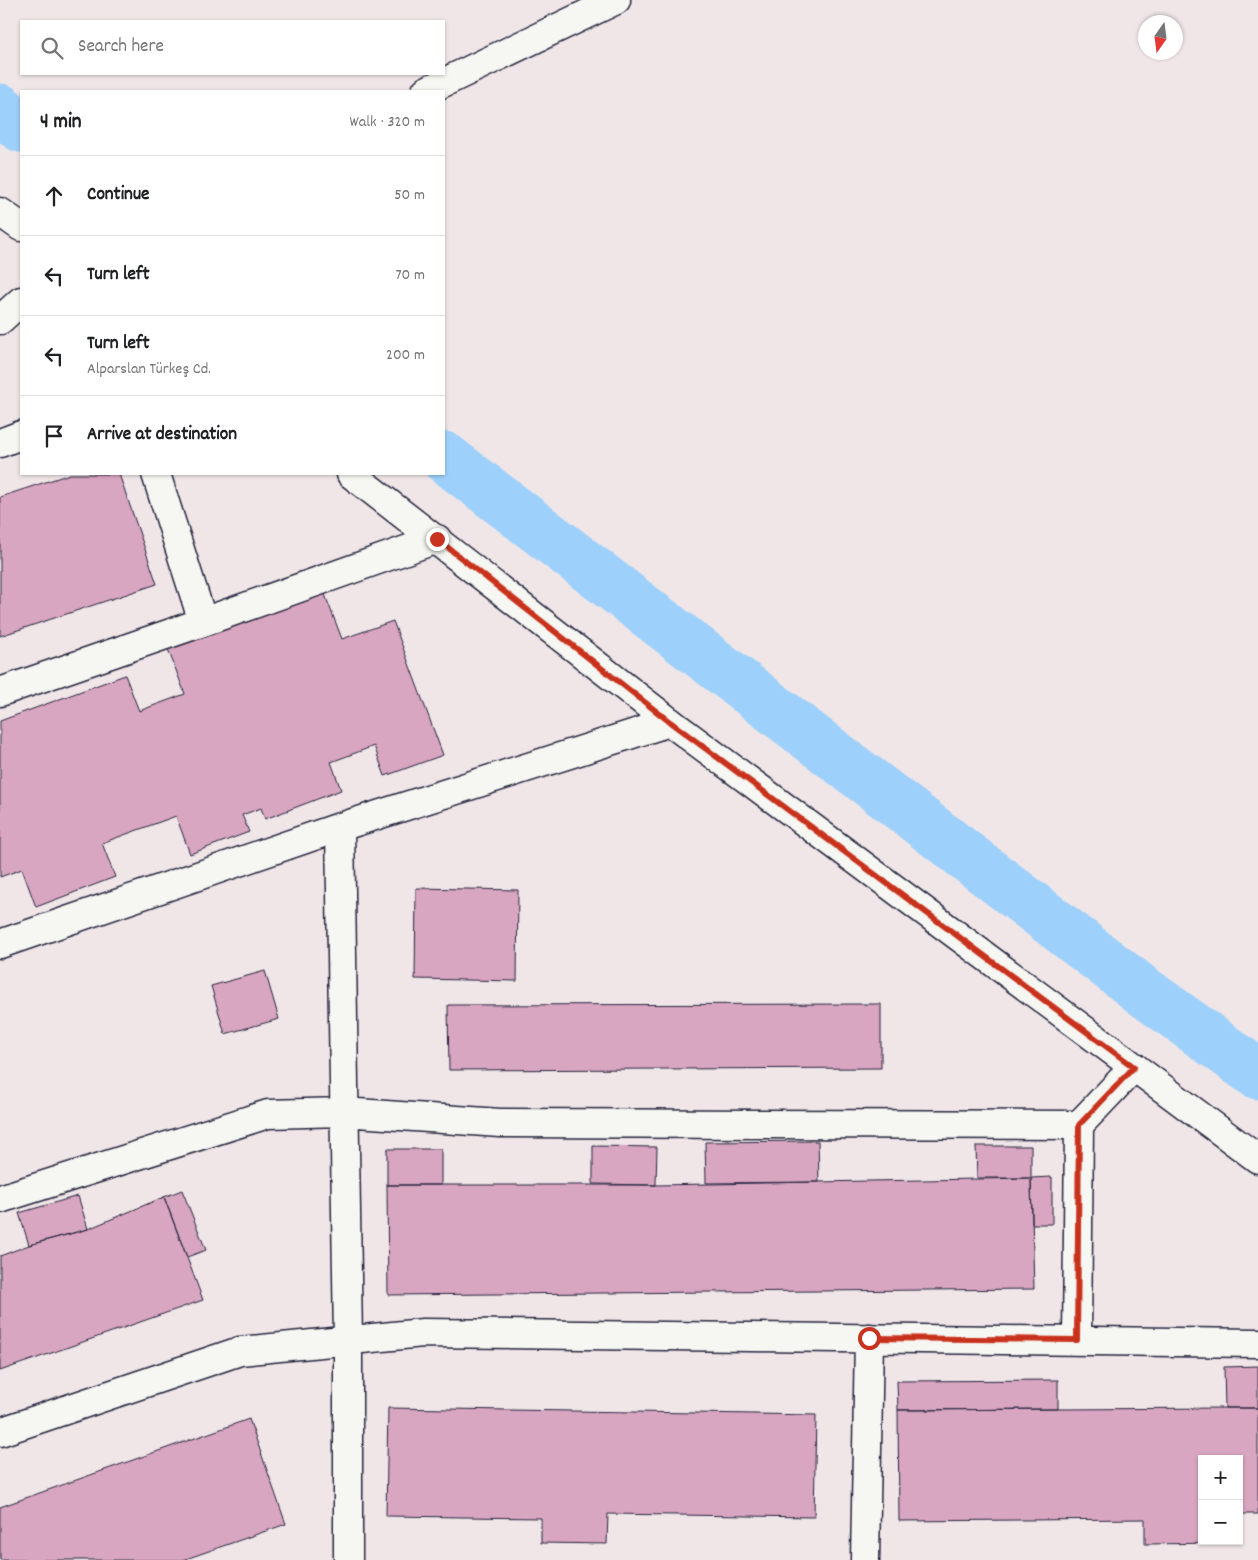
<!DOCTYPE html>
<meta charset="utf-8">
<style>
:root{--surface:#fff;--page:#f2f2f2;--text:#202124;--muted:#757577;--line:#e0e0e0}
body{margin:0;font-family:Dekko,sans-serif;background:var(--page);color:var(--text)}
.controls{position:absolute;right:15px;bottom:15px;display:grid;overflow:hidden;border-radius:0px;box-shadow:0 1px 4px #0004}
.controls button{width:45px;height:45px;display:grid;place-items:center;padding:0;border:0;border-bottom:1px solid var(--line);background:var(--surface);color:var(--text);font:25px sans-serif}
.compass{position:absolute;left:1138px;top:15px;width:45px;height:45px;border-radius:50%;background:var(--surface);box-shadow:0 1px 4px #0004;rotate:194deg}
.stop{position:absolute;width:15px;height:15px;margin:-11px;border:4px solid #c8321e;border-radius:50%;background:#fff}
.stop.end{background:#c8321e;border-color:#fff;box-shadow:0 1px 5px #0008}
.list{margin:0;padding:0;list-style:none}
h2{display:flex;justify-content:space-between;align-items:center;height:65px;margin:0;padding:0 20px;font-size:21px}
h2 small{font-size:16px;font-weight:400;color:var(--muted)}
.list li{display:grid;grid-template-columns:32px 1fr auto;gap:15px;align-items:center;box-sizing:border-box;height:80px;padding:0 20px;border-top:1px solid var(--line)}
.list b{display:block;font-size:19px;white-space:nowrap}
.list p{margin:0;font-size:16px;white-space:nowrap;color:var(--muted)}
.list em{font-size:16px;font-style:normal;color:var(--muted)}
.icon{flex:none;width:28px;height:28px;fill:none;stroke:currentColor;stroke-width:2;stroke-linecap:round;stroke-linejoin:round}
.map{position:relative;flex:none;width:1258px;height:1560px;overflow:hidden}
.search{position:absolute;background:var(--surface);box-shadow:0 1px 4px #0004;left:20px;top:20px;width:425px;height:55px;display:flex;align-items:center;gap:12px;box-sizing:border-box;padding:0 18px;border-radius:0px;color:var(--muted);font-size:19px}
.panel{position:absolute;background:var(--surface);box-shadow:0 1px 4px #0004;left:20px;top:90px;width:425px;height:385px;border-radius:0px}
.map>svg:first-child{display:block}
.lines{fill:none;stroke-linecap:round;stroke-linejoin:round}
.river{stroke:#9dd0fa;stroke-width:51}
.building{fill:#d9a6c1;stroke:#22223b}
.minor-casing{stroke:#22223b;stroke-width:31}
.tertiary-casing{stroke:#22223b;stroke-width:31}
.minor{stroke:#f6f6f2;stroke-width:28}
.tertiary{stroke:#f6f6f2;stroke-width:28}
.route{stroke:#c8321e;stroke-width:6}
</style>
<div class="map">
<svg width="1258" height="1560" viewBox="0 0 1258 1560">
<rect width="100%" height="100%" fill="#f0e6e8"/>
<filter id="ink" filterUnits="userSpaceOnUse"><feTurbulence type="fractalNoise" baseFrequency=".02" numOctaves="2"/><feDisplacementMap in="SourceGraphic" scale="10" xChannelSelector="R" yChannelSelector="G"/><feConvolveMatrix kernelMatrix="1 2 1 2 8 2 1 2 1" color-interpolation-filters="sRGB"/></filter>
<g filter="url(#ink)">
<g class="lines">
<path class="river" d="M 0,109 L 21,127
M 444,457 L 1143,991 L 1258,1074"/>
</g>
<path class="building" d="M 70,474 L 119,474 L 157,584 L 0,636 L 0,497 Z
M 324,592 L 342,639 L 393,621 L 443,755 L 385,776 L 374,746 L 331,762 L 341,790 L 265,819 L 261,808 L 242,815 L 249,832 L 190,854 L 176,816 L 102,843 L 115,877 L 36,907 L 22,869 L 0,877 L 0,721 L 125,675 L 139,711 L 185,694 L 168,649 Z
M 416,888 L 518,890 L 517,981 L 415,979 Z
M 265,971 L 279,1019 L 225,1034 L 211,986 Z
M 881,1004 L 881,1068 L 449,1070 L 448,1005 Z
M 818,1141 L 819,1182 L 706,1183 L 705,1142 Z
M 593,1146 L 657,1147 L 656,1185 L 593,1184 Z
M 976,1146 L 1031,1146 L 1031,1178 L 977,1178 Z
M 387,1149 L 441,1149 L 441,1185 L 387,1185 Z
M 1052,1177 L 1052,1224 L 1032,1224 L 1031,1178 Z
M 1031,1178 L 1034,1289 L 388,1295 L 387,1185 L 656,1185 Z
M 182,1190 L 206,1250 L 187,1257 L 164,1197 Z
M 78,1196 L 88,1229 L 29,1245 L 19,1213 Z
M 164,1197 L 203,1300 L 0,1371 L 0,1256 L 29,1245 L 88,1229 Z
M 1258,1366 L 1258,1408 L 1225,1408 L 1224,1367 Z
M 1058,1380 L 1058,1409 L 898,1410 L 897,1381 Z
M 388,1408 L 816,1415 L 814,1517 L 608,1514 L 607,1544 L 541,1543 L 541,1518 L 386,1516 Z
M 1225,1408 L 1258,1408 L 1258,1514 L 1239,1514 L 1239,1459 L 1202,1459 L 1202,1541 L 1226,1541 L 1226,1543 L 1145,1544 L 1145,1519 L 899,1521 L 898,1410 Z
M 249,1419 L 286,1524 L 183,1560 L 0,1560 L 0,1507 Z"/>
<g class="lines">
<g class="minor-casing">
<path id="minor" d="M 426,91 L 616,0
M 0,320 L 21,301
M 0,443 L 21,435
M 156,474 L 203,622
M 0,692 L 203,622 L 437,539
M 340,827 L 348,1340 L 348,1560
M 0,944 L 340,827 L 670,722
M 0,1199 L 268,1114 L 343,1112 L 500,1123 L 1079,1125 L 1134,1067
M 1077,1340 L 1079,1125
M 0,1432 L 240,1351 L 423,1333 L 1258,1343
M 865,1560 L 869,1338"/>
</g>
<g class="tertiary-casing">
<path id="tertiary" d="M 0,212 L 21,227
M 351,474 L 670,722 L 1258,1159"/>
</g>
<use href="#minor" class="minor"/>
<use href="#tertiary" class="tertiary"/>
</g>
</g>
<g class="lines" filter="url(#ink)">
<path class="route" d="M 437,539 L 670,722 L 1134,1067 L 1079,1125 L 1077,1340 L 869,1338"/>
</g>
</svg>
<div class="controls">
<button>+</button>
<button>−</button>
</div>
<svg class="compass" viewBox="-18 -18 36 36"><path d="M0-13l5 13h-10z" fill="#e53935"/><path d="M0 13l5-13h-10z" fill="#757577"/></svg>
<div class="stop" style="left:869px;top:1338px"></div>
<div class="stop end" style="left:437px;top:539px"></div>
<div class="search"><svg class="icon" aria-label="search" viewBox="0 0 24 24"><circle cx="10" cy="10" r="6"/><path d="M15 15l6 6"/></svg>Search here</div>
<section class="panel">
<h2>4 min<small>Walk · 320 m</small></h2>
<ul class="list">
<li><svg class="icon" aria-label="ahead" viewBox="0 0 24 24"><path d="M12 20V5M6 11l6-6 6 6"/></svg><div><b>Continue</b></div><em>50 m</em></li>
<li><svg class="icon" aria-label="left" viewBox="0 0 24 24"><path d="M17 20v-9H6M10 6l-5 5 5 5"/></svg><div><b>Turn left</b></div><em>70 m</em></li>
<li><svg class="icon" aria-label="left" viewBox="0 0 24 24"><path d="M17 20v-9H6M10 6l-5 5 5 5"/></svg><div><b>Turn left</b><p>Alparslan Türkeş Cd.</p></div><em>200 m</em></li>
<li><svg class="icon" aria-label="arrive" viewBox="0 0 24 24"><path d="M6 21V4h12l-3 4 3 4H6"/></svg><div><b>Arrive at destination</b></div></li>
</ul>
</section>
</div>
